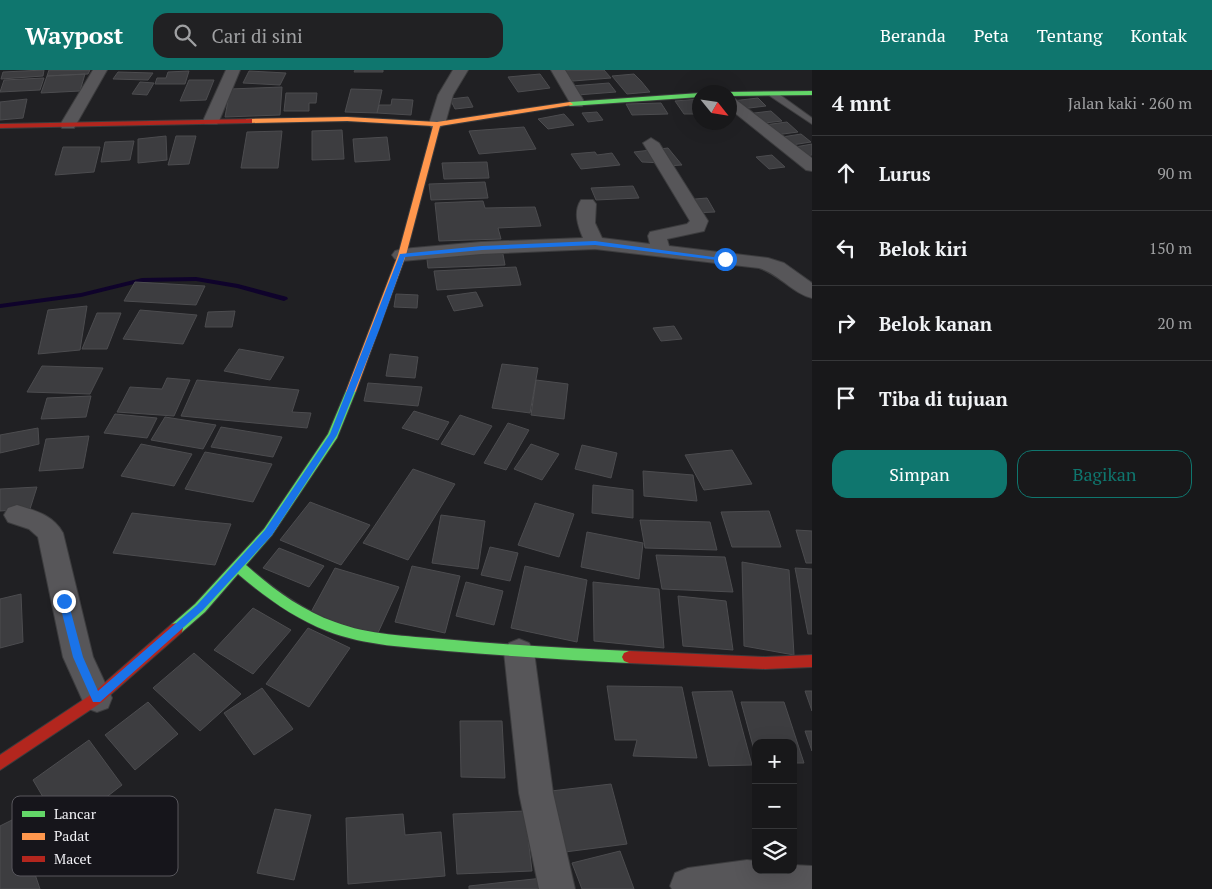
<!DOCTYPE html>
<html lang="id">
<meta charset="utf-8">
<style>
:root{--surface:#18181a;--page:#212123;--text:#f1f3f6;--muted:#9fa0a2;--line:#363739;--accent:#0f766e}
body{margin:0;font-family:"PT Serif",serif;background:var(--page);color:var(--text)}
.controls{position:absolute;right:15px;bottom:15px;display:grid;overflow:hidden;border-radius:10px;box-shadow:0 5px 20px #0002}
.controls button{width:45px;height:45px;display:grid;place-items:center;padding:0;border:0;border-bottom:1px solid var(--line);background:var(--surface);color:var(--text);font:25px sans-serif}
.compass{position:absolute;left:692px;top:15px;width:45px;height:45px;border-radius:50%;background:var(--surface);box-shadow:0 5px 20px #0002;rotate:120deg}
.stop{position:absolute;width:15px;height:15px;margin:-11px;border:4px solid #1a73e8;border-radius:50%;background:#fff}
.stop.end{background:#1a73e8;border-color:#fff;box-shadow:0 1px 5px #0008}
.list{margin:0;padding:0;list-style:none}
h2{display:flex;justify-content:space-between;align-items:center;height:65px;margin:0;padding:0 20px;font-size:21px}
h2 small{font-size:16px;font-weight:400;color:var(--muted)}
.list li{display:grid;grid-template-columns:32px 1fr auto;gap:15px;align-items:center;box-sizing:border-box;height:75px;padding:0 20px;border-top:1px solid var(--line)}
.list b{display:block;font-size:19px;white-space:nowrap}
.list em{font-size:16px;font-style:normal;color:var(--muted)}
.actions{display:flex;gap:10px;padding:15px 20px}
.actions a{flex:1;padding:11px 0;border:1px solid var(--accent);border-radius:15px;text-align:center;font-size:18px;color:var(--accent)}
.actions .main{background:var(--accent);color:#fff}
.icon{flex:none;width:28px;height:28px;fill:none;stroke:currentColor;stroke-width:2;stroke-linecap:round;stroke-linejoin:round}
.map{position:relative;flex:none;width:812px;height:819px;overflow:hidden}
header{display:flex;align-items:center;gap:30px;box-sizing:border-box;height:70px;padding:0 25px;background:var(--accent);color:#fff}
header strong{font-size:24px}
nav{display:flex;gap:28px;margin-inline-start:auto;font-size:18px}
.search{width:350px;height:45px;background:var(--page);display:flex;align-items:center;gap:12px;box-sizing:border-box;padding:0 18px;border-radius:15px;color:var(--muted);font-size:19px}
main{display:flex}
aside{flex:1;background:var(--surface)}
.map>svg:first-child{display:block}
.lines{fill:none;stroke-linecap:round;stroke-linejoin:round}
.stream{fill:#0f032b;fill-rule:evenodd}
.building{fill:#3d3d40;stroke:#4c4c4f}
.lane-casing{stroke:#3c3c3e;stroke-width:2}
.street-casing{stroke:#3c3c3e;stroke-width:2}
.fast-casing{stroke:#3c3c3e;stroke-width:2}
.slow-casing{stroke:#3c3c3e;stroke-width:2}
.jam-casing{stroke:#3c3c3e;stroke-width:2}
.lane{fill:#575659;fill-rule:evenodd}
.street{fill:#575659;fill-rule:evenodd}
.fast{fill:#63d668;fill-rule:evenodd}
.slow{fill:#ff974d;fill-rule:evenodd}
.jam{fill:#b3261e;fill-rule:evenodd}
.route{fill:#1a73e8}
.key{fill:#16151b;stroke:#58575d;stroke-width:1}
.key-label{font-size:14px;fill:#f2f2f6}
</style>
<header>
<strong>Waypost</strong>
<div class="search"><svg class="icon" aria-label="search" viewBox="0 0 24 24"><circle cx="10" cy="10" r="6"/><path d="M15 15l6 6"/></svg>Cari di sini</div>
<nav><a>Beranda</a><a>Peta</a><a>Tentang</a><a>Kontak</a></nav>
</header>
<main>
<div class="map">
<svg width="812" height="819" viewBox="0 0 812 819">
<rect width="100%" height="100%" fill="#202023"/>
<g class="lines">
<path class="stream" d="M 196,207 L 238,214 L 287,227 L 288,229 L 284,231 L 237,218 L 196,211 L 142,212 L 81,227 L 0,238 L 0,234 L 81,223 L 142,208 Z"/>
</g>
<path class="building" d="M 44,0 L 43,6 L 1,9 L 3,2 Z
M 49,0 L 90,0 L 88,4 L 47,6 Z
M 355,0 L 383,0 L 383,2 L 354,2 Z
M 564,0 L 604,0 L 611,8 L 573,11 Z
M 189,1 L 185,14 L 155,14 L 157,8 L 166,8 L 168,2 Z
M 249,1 L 286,3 L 280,15 L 243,13 Z
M 118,2 L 153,3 L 148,10 L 113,9 Z
M 85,4 L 80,21 L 41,23 L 47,6 Z
M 540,4 L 550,18 L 518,22 L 508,7 Z
M 634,4 L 641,11 L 650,22 L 627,24 L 612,6 Z
M 44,8 L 40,20 L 0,22 L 4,10 Z
M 189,10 L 214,10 L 206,30 L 180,31 Z
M 140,12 L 154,13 L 147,25 L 132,24 Z
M 609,13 L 616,22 L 577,25 L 571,16 Z
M 282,17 L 280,45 L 225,47 L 230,19 Z
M 351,19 L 382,20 L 377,43 L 345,42 Z
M 286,23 L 317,23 L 316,33 L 309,33 L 309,41 L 284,41 Z
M 468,27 L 473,37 L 455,39 L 450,29 Z
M 758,28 L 766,36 L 741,39 L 732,31 Z
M 27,29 L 23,48 L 0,50 L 0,32 Z
M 392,29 L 413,30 L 411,45 L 377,43 L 379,35 L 391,35 Z
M 700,29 L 700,44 L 684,44 L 675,31 Z
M 661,33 L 668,44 L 632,45 L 626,34 Z
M 771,41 L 782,51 L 756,54 L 746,44 Z
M 597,42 L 603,50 L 588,52 L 582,43 Z
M 564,44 L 574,55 L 548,59 L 538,49 Z
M 787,52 L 798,62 L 768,66 L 757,56 Z
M 524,57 L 536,79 L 479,84 L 469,61 Z
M 342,60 L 344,89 L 312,90 L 312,61 Z
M 282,61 L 278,98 L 241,98 L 247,62 Z
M 801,64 L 811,72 L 779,77 L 770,69 Z
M 166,66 L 167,90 L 138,93 L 138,69 Z
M 176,66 L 196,66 L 189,94 L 168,95 Z
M 387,67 L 390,90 L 355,92 L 353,69 Z
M 134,71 L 130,90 L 101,92 L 105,72 Z
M 812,74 L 812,85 L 794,88 L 784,79 Z
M 63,77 L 100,77 L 94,102 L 55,105 Z
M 668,78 L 682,95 L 666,96 L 663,93 L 642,92 L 634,82 Z
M 595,82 L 597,85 L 612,83 L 620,95 L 581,99 L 571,84 Z
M 772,85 L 785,97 L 769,99 L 756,87 Z
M 487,92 L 489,108 L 444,109 L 442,93 Z
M 485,112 L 488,128 L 431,130 L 429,114 Z
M 633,116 L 639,128 L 596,130 L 591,118 Z
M 707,128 L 715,142 L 691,143 L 683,130 Z
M 483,131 L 485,138 L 535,137 L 541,156 L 498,158 L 501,169 L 439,171 L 435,133 Z
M 502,179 L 505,195 L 428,198 L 426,181 Z
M 516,197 L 521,215 L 437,220 L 434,201 Z
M 135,212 L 205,216 L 196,235 L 124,231 Z
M 476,222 L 483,236 L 454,241 L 447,226 Z
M 396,224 L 418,225 L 417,238 L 394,237 Z
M 87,236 L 80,280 L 38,284 L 48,240 Z
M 140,240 L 197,245 L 183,274 L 123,269 Z
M 235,241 L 232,257 L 205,257 L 208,242 Z
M 97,243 L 121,243 L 107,279 L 82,279 Z
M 674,256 L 682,269 L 661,271 L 653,258 Z
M 239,279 L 284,287 L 270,310 L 224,301 Z
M 390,284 L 418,287 L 415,308 L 386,306 Z
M 502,294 L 538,298 L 530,343 L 492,338 Z
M 42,296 L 103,298 L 90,324 L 27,322 Z
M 167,308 L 190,310 L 174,346 L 117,342 L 130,317 L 162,319 Z
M 197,310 L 299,320 L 292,342 L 311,343 L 307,358 L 181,346 Z
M 536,310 L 568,314 L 564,349 L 531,345 Z
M 368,313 L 422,317 L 418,336 L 364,331 Z
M 91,326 L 86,347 L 41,349 L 47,328 Z
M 414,341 L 449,352 L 438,370 L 402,358 Z
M 115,344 L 157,348 L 147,368 L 104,363 Z
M 460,345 L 492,356 L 474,385 L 441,374 Z
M 165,347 L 216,355 L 203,379 L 151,370 Z
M 508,353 L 529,360 L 506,400 L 484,393 Z
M 221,357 L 282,367 L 273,387 L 211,377 Z
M 38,358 L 39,374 L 0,383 L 0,365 Z
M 89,366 L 83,398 L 39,401 L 46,369 Z
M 141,374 L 192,384 L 174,416 L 121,406 Z
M 531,374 L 559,384 L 542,410 L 514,399 Z
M 582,375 L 617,383 L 611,408 L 575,399 Z
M 732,380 L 752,414 L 704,420 L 685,385 Z
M 205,382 L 272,394 L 253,432 L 185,419 Z
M 413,399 L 455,414 L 408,490 L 363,473 Z
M 643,401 L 693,405 L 697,431 L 644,426 Z
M 593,415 L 633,420 L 633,448 L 592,443 Z
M 37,417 L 30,439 L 0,441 L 0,419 Z
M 310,432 L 370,455 L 341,495 L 280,470 Z
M 535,433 L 574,444 L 559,487 L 518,475 Z
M 769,441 L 781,477 L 732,477 L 721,442 Z
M 132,443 L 199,451 L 231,454 L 215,495 L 113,483 Z
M 441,445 L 485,451 L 478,499 L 432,493 Z
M 640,450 L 710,452 L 717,480 L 645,478 Z
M 796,460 L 812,461 L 812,493 L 806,493 Z
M 587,462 L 643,473 L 639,509 L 581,497 Z
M 490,477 L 518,483 L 510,511 L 481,505 Z
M 279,478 L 324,496 L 309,517 L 263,498 Z
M 656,485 L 725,487 L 733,522 L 662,519 Z
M 742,492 L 789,500 L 794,585 L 744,576 Z
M 412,496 L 460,506 L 445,563 L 395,552 Z
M 525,496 L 587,510 L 577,572 L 511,558 Z
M 335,498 L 399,517 L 377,565 L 310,544 Z
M 795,498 L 812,499 L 812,564 L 808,564 Z
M 466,512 L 503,521 L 494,555 L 456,546 Z
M 593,512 L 659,519 L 664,578 L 594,571 Z
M 21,524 L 23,572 L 0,578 L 0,529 Z
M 678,526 L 726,531 L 733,580 L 683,576 Z
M 253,538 L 291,560 L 253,604 L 214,580 Z
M 308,558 L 350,578 L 309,637 L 266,614 Z
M 194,583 L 241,624 L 200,661 L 153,618 Z
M 607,616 L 682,617 L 697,688 L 633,686 L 637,670 L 615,670 Z
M 262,618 L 293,659 L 254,685 L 224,643 Z
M 732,621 L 752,695 L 709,696 L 692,622 Z
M 805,621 L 812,621 L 812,641 Z
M 148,632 L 178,664 L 135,700 L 105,665 Z
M 741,632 L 784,632 L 804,693 L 793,693 L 793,673 L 756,673 L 756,687 Z
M 460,651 L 502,651 L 505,708 L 461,707 Z
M 805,661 L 812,661 L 812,681 Z
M 89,670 L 122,715 L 63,761 L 33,710 Z
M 611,714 L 627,774 L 565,782 L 551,721 Z
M 275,739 L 311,745 L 294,810 L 257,803 Z
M 525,741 L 532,801 L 457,804 L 453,744 Z
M 403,744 L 405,765 L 441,762 L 445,806 L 348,814 L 346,748 Z
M 16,748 L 40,819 L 0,819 L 0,756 Z
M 620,781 L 634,819 L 582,819 L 572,793 Z
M 543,808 L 545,819 L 469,819 L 469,816 Z"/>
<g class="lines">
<g class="lane-casing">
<path id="lane" d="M 770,22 L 776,22 L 812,48 L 812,54 L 770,26 Z"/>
</g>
<g class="street-casing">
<path id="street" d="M 93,0 L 107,0 L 74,58 L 62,58 L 60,55 Z
M 226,0 L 240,0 L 219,51 L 217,54 L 205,54 L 203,51 Z
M 453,0 L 468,0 L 453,25 L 445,54 L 437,59 L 431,57 L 429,54 L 438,25 Z
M 551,0 L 565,0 L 585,33 L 582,36 L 572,36 Z
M 730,27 L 735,29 L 812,88 L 812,101 L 806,100 L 730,39 Z
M 651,68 L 659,73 L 708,151 L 704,161 L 667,169 L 669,176 L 768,188 L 784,193 L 812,213 L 812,228 C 792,223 779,204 759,198 L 595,179 L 481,184 L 402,191 L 395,189 L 392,185 L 395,181 L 402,179 L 481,172 L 583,168 C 578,156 573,142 581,130 L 593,130 L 596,134 L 595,153 L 602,168 L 650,174 L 648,166 L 650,162 L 687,154 L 690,151 L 643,73 Z
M 17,435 C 36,441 53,445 63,463 L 93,587 L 112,628 L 108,638 L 97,642 L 86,638 L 63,587 L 38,467 L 29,459 L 8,452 L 4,445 L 8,438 Z
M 519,569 L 529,573 L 534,582 L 553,723 L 575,819 L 539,819 L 519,723 L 504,582 L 509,573 Z
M 747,790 L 756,791 L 756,800 L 793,800 L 793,795 L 812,796 L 812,819 L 672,819 L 670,816 L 675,803 L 688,798 Z"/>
</g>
<g class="fast-casing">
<path id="fast" d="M 812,21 L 812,25 L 730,26 L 730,22 L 728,22 Z
M 700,23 L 700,27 L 570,36 L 567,34 L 570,32 Z
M 351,318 L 356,321 L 337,368 L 272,465 L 246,495 C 272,518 301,540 335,552 C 369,565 407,566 443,569 C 505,575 567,578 629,581 L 634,583 L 636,587 L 634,591 L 629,593 C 568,590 508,586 447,581 C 407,577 366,576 327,561 C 294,548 265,527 238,504 L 205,542 L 182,562 L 177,563 L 172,562 L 171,558 L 172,554 L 195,534 L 264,459 L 328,364 L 346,321 Z"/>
</g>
<g class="slow-casing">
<path id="slow" d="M 570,32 L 573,34 L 572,35 L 440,56 L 406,185 L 356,321 L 351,324 L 347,323 L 346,321 L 398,185 L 433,56 L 347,51 L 249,53 L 246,53 L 246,49 L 347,47 L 437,52 Z"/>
</g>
<g class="jam-casing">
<path id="jam" d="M 252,49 L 252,53 L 249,53 L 0,58 L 0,54 Z
M 177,553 L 182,554 L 183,558 L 182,562 L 102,632 L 0,700 L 0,685 L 92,624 L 172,554 Z
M 629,581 L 765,587 L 812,585 L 812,597 L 765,599 L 629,593 L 624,591 L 622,587 L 624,583 Z"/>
</g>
<use href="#lane" class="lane"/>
<use href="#street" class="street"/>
<use href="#fast" class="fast"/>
<use href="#slow" class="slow"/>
<use href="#jam" class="jam"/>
</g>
<path class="route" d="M 595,171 L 728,189 L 725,191 L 595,175 L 482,180 L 405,187 L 379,260 L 337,365 L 272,465 L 203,540 L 100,632 L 93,632 L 73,587 L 59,531 L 61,528 L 67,528 L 68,531 L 83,587 L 98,621 L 197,535 L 265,460 L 330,364 L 400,184 L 482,176 Z"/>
<rect x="12" y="726" width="166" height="80" rx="8" class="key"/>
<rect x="22" y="741" width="23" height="6" fill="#63d668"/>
<rect x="22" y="763" width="23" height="7" fill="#ff974d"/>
<rect x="22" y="786" width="23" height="6" fill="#b3261e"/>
<g class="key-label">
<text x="54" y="749">Lancar</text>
<text x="54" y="771">Padat</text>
<text x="54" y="794">Macet</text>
</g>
</svg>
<div class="controls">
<button>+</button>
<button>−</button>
<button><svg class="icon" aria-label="layers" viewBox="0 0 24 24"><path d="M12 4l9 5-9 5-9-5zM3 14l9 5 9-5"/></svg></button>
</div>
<svg class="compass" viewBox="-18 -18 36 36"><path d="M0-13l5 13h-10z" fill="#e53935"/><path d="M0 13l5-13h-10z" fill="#9fa0a2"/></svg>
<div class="stop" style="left:725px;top:189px"></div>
<div class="stop end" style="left:64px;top:531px"></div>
</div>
<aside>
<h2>4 mnt<small>Jalan kaki · 260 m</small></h2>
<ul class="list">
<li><svg class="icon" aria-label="ahead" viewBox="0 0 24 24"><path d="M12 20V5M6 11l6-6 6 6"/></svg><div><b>Lurus</b></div><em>90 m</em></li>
<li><svg class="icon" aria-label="left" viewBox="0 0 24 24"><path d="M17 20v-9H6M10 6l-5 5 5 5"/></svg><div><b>Belok kiri</b></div><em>150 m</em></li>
<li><svg class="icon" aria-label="right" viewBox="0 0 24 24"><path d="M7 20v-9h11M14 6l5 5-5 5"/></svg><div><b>Belok kanan</b></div><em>20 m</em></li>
<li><svg class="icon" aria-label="arrive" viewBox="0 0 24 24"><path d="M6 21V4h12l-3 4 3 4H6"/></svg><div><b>Tiba di tujuan</b></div></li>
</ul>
<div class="actions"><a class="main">Simpan</a><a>Bagikan</a></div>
</aside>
</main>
